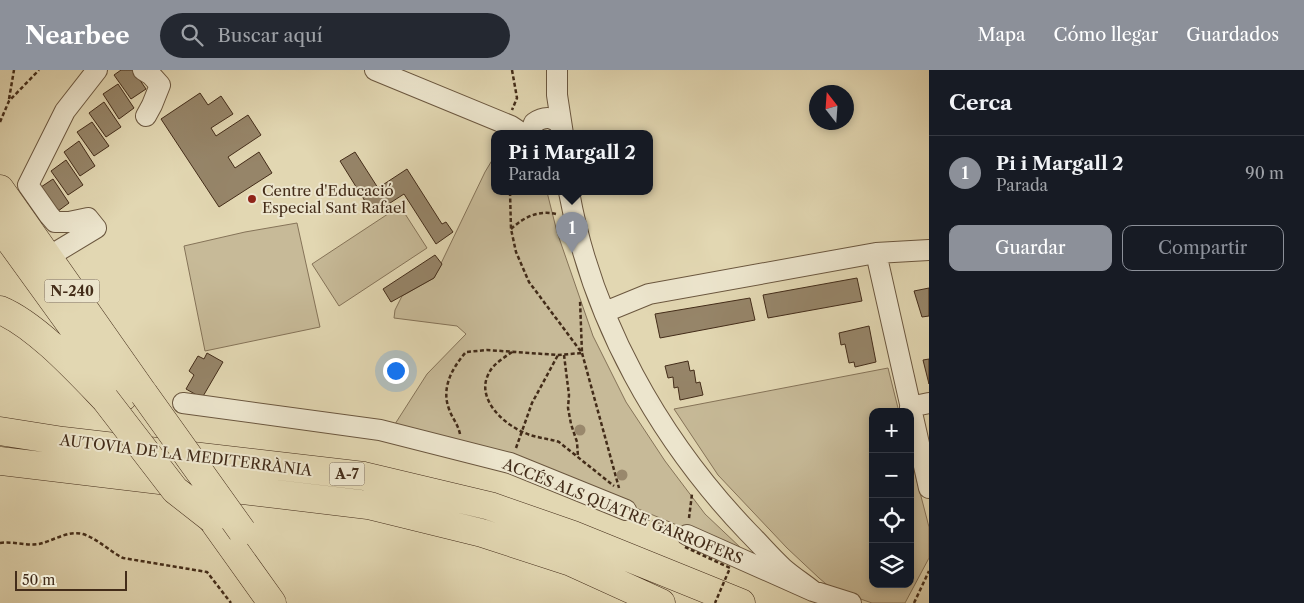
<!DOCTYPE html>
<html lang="es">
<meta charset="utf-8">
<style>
:root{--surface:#171b24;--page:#242831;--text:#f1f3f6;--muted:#9ea1a6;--line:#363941;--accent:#8c9099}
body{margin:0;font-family:"Libre Caslon Text",serif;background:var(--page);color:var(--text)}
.controls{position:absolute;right:15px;bottom:15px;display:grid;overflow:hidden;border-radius:10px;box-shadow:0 2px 8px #0003}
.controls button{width:45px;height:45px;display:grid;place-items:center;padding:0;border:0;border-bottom:1px solid var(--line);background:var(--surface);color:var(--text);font:25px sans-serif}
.compass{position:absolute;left:809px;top:15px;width:45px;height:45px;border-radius:50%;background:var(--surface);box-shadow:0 2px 8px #0003;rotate:343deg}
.scale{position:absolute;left:15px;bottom:12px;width:112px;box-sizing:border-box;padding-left:5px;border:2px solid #432c19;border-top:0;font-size:14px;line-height:18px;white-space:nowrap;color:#432c19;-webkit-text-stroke:4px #ece5cd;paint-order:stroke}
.you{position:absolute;left:395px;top:300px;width:18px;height:18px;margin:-12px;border:4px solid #fff;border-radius:50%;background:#1a73e8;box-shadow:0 0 0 8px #1a73e833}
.badge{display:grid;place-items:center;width:32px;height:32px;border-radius:50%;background:var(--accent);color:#fff;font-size:16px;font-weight:700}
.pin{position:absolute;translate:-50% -41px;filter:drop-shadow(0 1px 2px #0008)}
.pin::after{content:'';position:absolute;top:26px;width:18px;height:15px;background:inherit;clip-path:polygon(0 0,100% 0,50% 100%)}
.popup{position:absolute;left:491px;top:60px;width:162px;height:65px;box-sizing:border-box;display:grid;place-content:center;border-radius:10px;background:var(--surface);filter:drop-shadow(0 1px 4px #0005);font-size:16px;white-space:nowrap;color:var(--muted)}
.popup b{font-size:19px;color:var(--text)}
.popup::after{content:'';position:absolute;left:50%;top:100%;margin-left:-10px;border:10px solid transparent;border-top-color:var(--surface)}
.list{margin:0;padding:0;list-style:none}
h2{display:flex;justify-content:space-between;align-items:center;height:65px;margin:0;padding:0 20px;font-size:21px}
h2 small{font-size:16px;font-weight:400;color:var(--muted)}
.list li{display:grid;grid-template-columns:32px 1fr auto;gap:15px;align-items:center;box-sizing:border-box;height:75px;padding:0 20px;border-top:1px solid var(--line)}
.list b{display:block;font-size:19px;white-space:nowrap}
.list p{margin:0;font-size:16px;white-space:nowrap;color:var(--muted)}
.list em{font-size:16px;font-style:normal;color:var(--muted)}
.actions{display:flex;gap:10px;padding:15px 20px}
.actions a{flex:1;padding:11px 0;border:1px solid var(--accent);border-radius:10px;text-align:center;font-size:18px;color:var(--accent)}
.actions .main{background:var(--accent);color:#fff}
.icon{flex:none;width:28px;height:28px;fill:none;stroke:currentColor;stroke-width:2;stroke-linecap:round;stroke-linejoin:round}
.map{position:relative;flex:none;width:929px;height:533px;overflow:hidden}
header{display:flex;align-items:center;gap:30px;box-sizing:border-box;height:70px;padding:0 25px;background:var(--accent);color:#fff}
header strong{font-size:24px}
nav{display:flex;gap:28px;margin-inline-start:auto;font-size:18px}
.search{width:350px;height:45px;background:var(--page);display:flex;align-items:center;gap:12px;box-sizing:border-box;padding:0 18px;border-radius:28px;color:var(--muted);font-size:19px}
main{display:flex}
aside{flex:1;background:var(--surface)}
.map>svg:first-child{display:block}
.green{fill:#c7ba98;stroke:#857358}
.building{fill:#968569;stroke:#432c19}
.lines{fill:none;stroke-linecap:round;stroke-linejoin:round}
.minor-casing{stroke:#6b573f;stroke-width:22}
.highway-casing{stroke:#432c19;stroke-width:29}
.path{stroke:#432c19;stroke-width:2.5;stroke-dasharray:4 2.5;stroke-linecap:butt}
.minor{stroke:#ece5cd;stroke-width:20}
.highway{stroke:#e2d7b2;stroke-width:28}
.highway-bridge-casing{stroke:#432c19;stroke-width:29;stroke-linecap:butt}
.path-bridge{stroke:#432c19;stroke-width:2.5;stroke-dasharray:4 2.5;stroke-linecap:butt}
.highway-bridge{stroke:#e2d7b2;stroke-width:28}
.tree{fill:#99886c}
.poi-dot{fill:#8f2418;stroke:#ece5cd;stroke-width:2}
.labels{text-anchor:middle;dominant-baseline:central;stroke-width:4;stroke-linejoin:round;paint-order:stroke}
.shield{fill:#ece5cd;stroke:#76644f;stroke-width:1}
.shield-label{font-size:14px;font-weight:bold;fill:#432c19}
.poi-label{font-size:15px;fill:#432c19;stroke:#ece5cd;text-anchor:start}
.street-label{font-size:15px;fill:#432c19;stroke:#ece5cd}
</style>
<header>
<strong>Nearbee</strong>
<div class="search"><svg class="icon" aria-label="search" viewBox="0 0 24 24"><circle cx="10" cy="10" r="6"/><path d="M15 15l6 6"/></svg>Buscar aquí</div>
<nav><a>Mapa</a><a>Cómo llegar</a><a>Guardados</a></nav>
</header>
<main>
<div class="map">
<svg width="929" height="533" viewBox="0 0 929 533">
<rect width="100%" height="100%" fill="#e2d7b2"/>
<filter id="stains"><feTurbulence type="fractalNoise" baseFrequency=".004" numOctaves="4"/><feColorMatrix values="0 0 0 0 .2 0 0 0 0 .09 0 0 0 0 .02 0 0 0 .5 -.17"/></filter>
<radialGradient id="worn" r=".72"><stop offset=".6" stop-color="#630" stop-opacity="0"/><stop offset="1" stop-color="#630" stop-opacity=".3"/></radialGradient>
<path class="green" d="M 494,87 L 494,122 L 547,122 L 557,162 L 593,266 L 626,332 L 665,391 L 705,444 L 742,479 L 740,485 L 677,455 L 530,394 L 395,354 L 427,304 L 466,264 L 457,256 L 394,248 L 395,240 L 402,226 L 434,208 L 485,102 Z
M 400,136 L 427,178 L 339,236 L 312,194 Z
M 297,153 L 320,257 L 205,281 L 184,176 L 245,162 Z
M 888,298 L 899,342 L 873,342 L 873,514 L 910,514 L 910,384 L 929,457 L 929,488 L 905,533 L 872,533 L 832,519 L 819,508 L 787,478 L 718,405 L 674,339 Z"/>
<path class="building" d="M 121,0 L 133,0 L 146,19 L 131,29 L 114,5 Z
M 118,14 L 134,38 L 119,49 L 103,24 Z
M 200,23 L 208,35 L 221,26 L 233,44 L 211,58 L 216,66 L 248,45 L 261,65 L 228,87 L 235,98 L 259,82 L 272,103 L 219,137 L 161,49 Z
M 104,32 L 121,57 L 106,67 L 89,43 Z
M 92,52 L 109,76 L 94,86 L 77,62 Z
M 79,71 L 95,96 L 80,106 L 64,82 Z
M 355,82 L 378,118 L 407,99 L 442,154 L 446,152 L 453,162 L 436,174 L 404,124 L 373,144 L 340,91 Z
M 66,90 L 83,115 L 68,125 L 51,101 Z
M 53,109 L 69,133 L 54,144 L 38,119 Z
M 435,185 L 442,194 L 434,208 L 391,232 L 383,219 Z
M 857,208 L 862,231 L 768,248 L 763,225 Z
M 929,218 L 929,246 L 922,247 L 914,221 Z
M 750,228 L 755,250 L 660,268 L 655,244 Z
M 869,256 L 876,292 L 855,297 L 854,292 L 849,293 L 845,274 L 841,275 L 839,263 Z
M 207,283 L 223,292 L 202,328 L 186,319 L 194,305 L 189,301 L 198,286 L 204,289 Z
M 929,289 L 929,314 L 923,290 Z
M 688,291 L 690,301 L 694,300 L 696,313 L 700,312 L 703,325 L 680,330 L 678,317 L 674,318 L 673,307 L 668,308 L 665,296 Z"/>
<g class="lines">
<g class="minor-casing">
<path id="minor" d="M 143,0 L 151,5 L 160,15 L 152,35 L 146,46
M 375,0 L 511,56 L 523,64
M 557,0 L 557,25 L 563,64
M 530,64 L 534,53 C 544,46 554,46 561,56
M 569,122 C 592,250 659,369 748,462 C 760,474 771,487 783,498 C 792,506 803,513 813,521
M 876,183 L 929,418
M 48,187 L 96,158 L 88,148 L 69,152 L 55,152 L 49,145 L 28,115 L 65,41 L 97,0
M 605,242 L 649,224 L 876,183 L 929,180
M 183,333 L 380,360 L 510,393 L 626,440
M 910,337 L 929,333
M 687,465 L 813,521 L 851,533"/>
</g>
<g class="highway-casing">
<path id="highway" d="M 0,119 L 144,324
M 0,157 L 123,327
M 0,240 C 36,255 78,301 105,329
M 0,361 L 63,371 L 364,406 L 490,436 L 573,465 L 741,533
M 0,391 L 368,435 L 482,463 L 571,492 L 661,533
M 212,449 L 272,533"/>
</g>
<path class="path" d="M 512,0 L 517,28 L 512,40
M 9,29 L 14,0
M 0,52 L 9,31 L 39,0
M 510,122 L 511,159 L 516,182 L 529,212 L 582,283 L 619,418
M 511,159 C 524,147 538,140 556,144
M 512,282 C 505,287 493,294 489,303 C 475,328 503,354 525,363 C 536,368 547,368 559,372 L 614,416
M 564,285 L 569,325 L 568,338 L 571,354 L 577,372 L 578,387
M 460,364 C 458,354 452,348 449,339 C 441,318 452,298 466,282 L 487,280 L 558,285 L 582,283 L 580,230
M 516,378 L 532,333 L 558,285
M 640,446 L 672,459
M 689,448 L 692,424
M 0,473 C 13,471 26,476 39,474 C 53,471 68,460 83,464 C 98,469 109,481 123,488 L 207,502 L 231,533
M 914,533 L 929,501"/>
<use href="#minor" class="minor"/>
<use href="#highway" class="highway"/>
<g class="highway-bridge-casing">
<path id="highway-bridge" d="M 144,324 L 242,461
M 105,329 L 175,420 L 212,449"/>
</g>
<path class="path-bridge" d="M 685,477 L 730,498 L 715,533"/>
<use href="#highway-bridge" class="highway-bridge"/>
</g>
<g class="tree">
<circle cx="580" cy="360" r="5.5"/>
<circle cx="622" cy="405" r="5.5"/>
</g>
<circle class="poi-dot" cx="252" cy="129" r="5"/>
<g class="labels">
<g class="shield">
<rect x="44.5" y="209.5" width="55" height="23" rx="4"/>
<rect x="329.5" y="392.5" width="35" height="23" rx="4"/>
</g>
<g class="shield-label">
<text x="72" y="221">N-240</text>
<text x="347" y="404">A-7</text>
</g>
<g class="poi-label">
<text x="262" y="120">Centre d'Educació<tspan x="262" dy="17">Especial Sant Rafael</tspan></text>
</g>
<g class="street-label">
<text transform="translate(186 385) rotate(7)">AUTOVIA DE LA MEDITERRÀNIA</text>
<text transform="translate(623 441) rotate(22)">ACCÉS ALS QUATRE GARROFERS</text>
</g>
</g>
<rect width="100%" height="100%" filter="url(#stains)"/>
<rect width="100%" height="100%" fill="url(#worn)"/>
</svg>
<div class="controls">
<button>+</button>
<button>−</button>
<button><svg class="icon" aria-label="locate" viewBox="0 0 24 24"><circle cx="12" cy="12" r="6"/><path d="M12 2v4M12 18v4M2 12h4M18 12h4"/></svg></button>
<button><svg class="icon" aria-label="layers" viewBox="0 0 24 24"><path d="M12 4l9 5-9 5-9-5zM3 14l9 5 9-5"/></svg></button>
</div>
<svg class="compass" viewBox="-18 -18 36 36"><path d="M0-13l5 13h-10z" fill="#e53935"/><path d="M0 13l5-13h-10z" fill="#9ea1a6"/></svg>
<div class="scale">50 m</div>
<div class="you"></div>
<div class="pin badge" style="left:572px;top:183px">1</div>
<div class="popup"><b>Pi i Margall 2</b>Parada</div>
</div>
<aside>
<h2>Cerca<small></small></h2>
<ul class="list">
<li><span class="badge">1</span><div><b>Pi i Margall 2</b><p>Parada</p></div><em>90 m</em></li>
</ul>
<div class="actions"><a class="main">Guardar</a><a>Compartir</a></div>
</aside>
</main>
